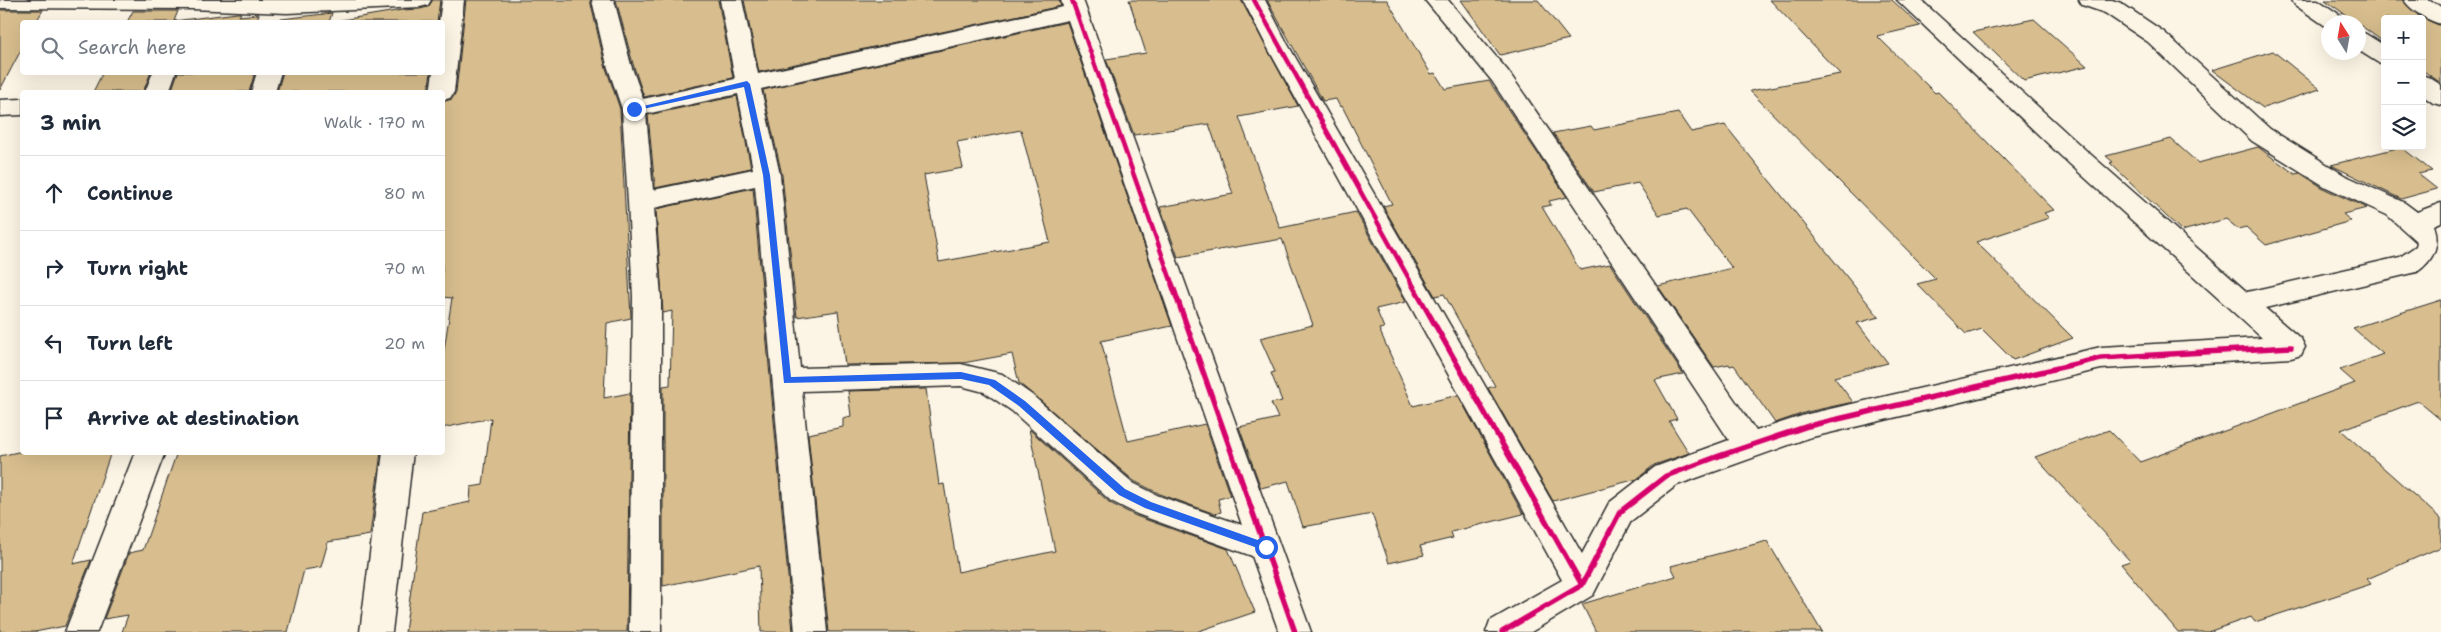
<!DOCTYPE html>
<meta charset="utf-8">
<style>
:root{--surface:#fff;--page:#f6f6f7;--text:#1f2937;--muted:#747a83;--line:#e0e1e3}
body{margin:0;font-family:"Shantell Sans",sans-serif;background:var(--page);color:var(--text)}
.controls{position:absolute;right:15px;top:15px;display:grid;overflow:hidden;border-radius:5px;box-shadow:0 5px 20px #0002}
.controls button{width:45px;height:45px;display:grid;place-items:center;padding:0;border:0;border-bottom:1px solid var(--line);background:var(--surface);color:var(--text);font:25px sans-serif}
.compass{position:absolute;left:2321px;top:15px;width:45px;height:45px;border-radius:50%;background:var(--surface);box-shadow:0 5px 20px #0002;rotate:349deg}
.stop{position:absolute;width:15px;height:15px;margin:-11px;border:4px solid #2563eb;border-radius:50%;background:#fff}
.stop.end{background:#2563eb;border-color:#fff;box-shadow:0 1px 5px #0008}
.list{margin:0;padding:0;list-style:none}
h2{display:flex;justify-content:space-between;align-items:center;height:65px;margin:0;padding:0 20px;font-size:21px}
h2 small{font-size:16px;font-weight:400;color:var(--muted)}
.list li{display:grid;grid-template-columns:32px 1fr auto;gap:15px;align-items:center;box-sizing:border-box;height:75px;padding:0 20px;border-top:1px solid var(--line)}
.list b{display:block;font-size:19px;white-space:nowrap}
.list em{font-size:16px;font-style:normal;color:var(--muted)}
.icon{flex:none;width:28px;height:28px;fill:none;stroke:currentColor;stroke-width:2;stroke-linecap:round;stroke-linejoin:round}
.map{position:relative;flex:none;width:2441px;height:632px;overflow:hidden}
.search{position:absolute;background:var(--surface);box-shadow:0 5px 20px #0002;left:20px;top:20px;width:425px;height:55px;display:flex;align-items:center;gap:12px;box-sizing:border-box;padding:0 18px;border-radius:5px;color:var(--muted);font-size:19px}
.panel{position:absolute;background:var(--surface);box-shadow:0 5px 20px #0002;left:20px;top:90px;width:425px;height:365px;border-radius:5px}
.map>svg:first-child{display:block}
.building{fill:#d8be8e;stroke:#2b2b2b;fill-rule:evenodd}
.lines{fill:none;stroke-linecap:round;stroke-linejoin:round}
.minor-casing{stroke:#2b2b2b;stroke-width:3}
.minor{fill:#fcf5e5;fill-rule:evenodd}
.cycleway-far1-casing{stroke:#fcf5e5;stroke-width:7}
.cycleway-casing{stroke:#fcf5e5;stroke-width:9}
.cycleway-far1{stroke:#d6006c;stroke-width:4.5}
.cycleway{stroke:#d6006c;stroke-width:5.5}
.route{fill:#2563eb}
</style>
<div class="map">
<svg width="2441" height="632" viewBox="0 0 2441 632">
<rect width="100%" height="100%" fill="#fcf5e5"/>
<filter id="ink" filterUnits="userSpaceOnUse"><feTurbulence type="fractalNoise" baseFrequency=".02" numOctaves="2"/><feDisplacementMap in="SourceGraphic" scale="10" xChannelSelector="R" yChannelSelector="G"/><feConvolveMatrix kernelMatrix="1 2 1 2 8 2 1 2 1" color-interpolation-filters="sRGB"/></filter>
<g filter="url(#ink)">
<path class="building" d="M 433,0 L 440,0 L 437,22 L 330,22 L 402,10 L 420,9 L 428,7 Z
M 466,0 L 590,0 L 605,65 L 620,109 L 631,318 L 607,323 L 604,398 L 630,393 L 627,632 L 405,632 L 422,512 L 470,502 L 471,487 L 483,485 L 491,418 L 442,428 L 442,363 L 452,298 L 442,297 L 442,102 L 452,99 L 456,92 Z
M 616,0 L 718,0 L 733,78 L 644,97 L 633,64 Z
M 744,0 L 1059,0 L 1061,6 L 759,72 Z
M 1129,0 L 1241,0 L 1298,106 L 1239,117 L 1280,228 L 1356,212 L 1406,302 L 1376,309 L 1384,328 L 1379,329 L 1413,406 L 1458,395 L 1523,514 L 1451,532 L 1453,538 L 1420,546 L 1424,555 L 1389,563 L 1372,514 L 1303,527 L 1288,481 L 1261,488 L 1239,427 L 1278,418 L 1271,403 L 1282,401 L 1271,373 L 1275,372 L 1260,338 L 1313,325 L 1282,239 L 1178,257 L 1160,207 L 1233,194 L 1209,124 L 1134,135 L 1106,59 L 1146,53 Z
M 1267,0 L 1387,0 L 1431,74 L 1435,73 L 1445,89 L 1489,81 L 1567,197 L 1549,201 L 1551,205 L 1542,207 L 1580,270 L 1610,264 L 1683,374 L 1655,380 L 1677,419 L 1669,421 L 1689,453 L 1654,465 L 1637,479 L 1553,501 L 1488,388 L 1495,386 L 1444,294 L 1435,296 L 1383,206 L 1392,204 L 1342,106 L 1340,107 L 1336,99 L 1323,101 Z
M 1461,0 L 1538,0 L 1569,39 L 1500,55 Z
M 1770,0 L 1892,0 L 1920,26 L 1877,36 L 1935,93 L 1938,92 L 2054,210 L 2044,213 L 2049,218 L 1976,242 L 2073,338 L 2013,360 L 1982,329 L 1966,334 L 1917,284 L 1936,279 L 1750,91 L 1840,74 Z
M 2325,0 L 2402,0 L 2420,17 L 2441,26 L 2441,83 L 2422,70 L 2422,19 L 2385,19 L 2385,43 Z
M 0,10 L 43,10 L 36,22 L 22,22 L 22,48 L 0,90 Z
M 133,11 L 178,11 L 174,21 L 237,13 L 241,13 L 239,16 L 259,14 L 256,22 L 332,13 L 329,22 L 127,22 Z
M 2034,19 L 2087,66 L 2024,81 L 1973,32 Z
M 1067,22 L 1172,326 L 1101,341 L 1128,441 L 1205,424 L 1230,496 L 1218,499 L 1221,512 L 1215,514 L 1160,494 L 1134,481 L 1019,383 L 1012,354 L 963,363 L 845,365 L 838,311 L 797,317 L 782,175 L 763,90 ZM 1021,130 L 1050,242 L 939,262 L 924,175 L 963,168 L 957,142 Z
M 2273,51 L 2320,89 L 2263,108 L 2212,70 Z
M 103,72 L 151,72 L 143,92 L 93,92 Z
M 178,72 L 255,72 L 249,92 L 171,92 Z
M 283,72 L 431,72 L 428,92 L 277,92 Z
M 737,96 L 751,168 L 655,188 L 648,115 Z
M 1678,113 L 1691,132 L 1725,125 L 1879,317 L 1857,323 L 1888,363 L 1834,377 L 1853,402 L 1807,412 L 1775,423 L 1734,365 L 1730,366 L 1729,364 L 1714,367 L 1658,286 L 1732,268 L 1687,209 L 1659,215 L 1638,183 L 1594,192 L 1553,133 L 1591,126 L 1594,130 Z
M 2171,139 L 2198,163 L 2258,147 L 2295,174 L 2300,173 L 2325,189 L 2367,208 L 2343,214 L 2351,221 L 2266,245 L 2246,227 L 2238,229 L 2226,219 L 2182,231 L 2110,163 L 2113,162 L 2106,156 Z
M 2401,147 L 2432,171 L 2418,174 L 2437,189 L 2401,199 L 2331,165 Z
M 753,188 L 793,632 L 761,632 L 759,566 L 663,586 L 663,386 L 670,385 L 672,311 L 663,313 L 656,209 Z
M 2441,300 L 2441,420 L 2418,401 L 2341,430 L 2441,519 L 2441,547 L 2367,579 L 2371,584 L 2255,622 L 2251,617 L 2208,632 L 2178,632 L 2121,564 L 2130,561 L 2035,457 L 2109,430 L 2140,462 L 2355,383 L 2340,370 L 2383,354 L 2353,328 Z
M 926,389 L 939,485 L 944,484 L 958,572 L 1055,551 L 1029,429 L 1110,503 L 1136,516 L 1228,549 L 1255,612 L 1196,632 L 829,632 L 808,434 L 843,427 L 843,418 L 851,416 L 848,391 Z
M 18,452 L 111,452 L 73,564 L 91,560 L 65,626 L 35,632 L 0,632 L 0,456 Z
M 177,452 L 381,452 L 370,535 L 328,542 L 321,567 L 304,570 L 288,632 L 122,632 L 128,615 L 104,619 L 129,553 L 143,550 Z
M 1767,541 L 1822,632 L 1596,632 L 1582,604 L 1676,576 L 1671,566 Z"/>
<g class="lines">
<g class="minor-casing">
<path id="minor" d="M 0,0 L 431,0 L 428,5 L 420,7 L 287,13 L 191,9 L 0,8 Z
M 442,0 L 464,0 L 454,92 L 450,98 L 442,100 L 442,92 L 430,92 L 433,72 L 442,72 L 442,22 L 439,22 Z
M 592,0 L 614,0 L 631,65 L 643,99 L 735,79 L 720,0 L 742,0 L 758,74 L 1063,7 L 1061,0 L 1083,0 L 1311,632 L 1279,632 L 1252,556 L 1137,514 L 1111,501 L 1012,411 L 984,392 L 961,386 L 802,391 L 827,632 L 795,632 L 755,186 L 654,208 L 661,297 L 661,632 L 629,632 L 633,297 L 628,202 L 622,109 L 607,65 ZM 1068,20 L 1242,525 L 1159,496 L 1133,483 L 1032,395 L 1002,374 L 961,364 L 800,368 L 780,175 L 761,89 ZM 738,94 L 753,169 L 653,190 L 646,114 Z
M 1243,0 L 1265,0 L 1287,43 L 1582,554 L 1609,503 L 1655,467 L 1729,440 L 1492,81 L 1425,0 L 1448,0 L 1508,71 L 1756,431 L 1808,414 L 2101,347 L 2262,338 L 2062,157 L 1897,0 L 1921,0 L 2080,145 L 2247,292 L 2400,257 L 2416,246 L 2417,242 L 2387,215 L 2326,187 L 2252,141 L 2148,42 L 2105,13 L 2082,5 L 2079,0 L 2112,0 L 2121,3 L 2164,32 L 2270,129 L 2344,175 L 2405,203 L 2417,212 L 2441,203 L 2441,222 L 2434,225 C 2441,245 2433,261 2417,272 L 2265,308 L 2301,339 L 2305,347 L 2301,355 L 2291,358 L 2101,369 L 1808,438 L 1677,485 L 1631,521 L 1593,595 L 1531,632 L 1486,632 L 1490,621 L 1562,580 L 1265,43 Z
M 2292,0 L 2318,0 L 2343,17 L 2346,22 L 2328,22 L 2327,27 L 2295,5 Z
M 2404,0 L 2430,0 L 2441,7 L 2441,24 C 2429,21 2411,11 2404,0 Z
M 2358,32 L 2366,34 L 2385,46 L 2385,64 L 2377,62 L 2358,50 Z
M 153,72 L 176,72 L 169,92 L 145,92 Z
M 257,72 L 281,72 L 275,92 L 251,92 Z
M 2422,75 L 2430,78 L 2441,85 L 2441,105 L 2433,103 L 2422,95 Z
M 22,99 L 22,115 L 0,116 L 0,100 Z
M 135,452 L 165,452 L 97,632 L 65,632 Z
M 383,452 L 413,452 L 392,632 L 360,632 Z"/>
</g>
<use href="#minor" class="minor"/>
<g class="cycleway-far1-casing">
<path id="cycleway-far1" d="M 1072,0 L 1173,286
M 1254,0 L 1413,286"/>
</g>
<g class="cycleway-casing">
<path id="cycleway" d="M 1172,284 L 1295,632
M 1412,284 L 1582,585
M 1502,632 L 1582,585 L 1620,512 L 1666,476 L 1719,456 L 1808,426 L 2101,358 L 2291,347"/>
</g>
<use href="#cycleway-far1" class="cycleway-far1"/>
<use href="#cycleway" class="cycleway"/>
</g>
</g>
<path class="route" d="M 747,81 L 750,84 L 770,175 L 791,377 L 961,372 L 995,380 L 1025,401 L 1125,489 L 1151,502 L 1269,544 L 1269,550 L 1266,551 L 1145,508 L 1119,495 L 1019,406 L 989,385 L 961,379 L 784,383 L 763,175 L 744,87 L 634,111 L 631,109 Z"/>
</svg>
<div class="controls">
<button>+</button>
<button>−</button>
<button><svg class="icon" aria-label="layers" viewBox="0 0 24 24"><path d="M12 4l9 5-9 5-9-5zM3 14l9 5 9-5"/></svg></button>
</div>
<svg class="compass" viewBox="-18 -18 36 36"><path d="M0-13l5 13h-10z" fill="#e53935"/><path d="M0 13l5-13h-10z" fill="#747a83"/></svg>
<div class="stop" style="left:1266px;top:547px"></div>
<div class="stop end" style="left:634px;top:109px"></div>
<div class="search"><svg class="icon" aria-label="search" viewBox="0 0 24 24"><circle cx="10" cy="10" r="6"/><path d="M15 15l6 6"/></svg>Search here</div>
<section class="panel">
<h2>3 min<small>Walk · 170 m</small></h2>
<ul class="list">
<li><svg class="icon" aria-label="ahead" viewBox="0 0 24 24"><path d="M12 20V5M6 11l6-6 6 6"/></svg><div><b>Continue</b></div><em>80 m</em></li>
<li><svg class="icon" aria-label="right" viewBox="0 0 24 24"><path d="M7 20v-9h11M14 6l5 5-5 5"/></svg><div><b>Turn right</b></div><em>70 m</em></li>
<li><svg class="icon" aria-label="left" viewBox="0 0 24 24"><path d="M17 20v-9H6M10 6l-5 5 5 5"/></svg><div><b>Turn left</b></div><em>20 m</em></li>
<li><svg class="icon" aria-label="arrive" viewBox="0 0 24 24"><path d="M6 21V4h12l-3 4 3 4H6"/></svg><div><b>Arrive at destination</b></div></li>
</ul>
</section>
</div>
